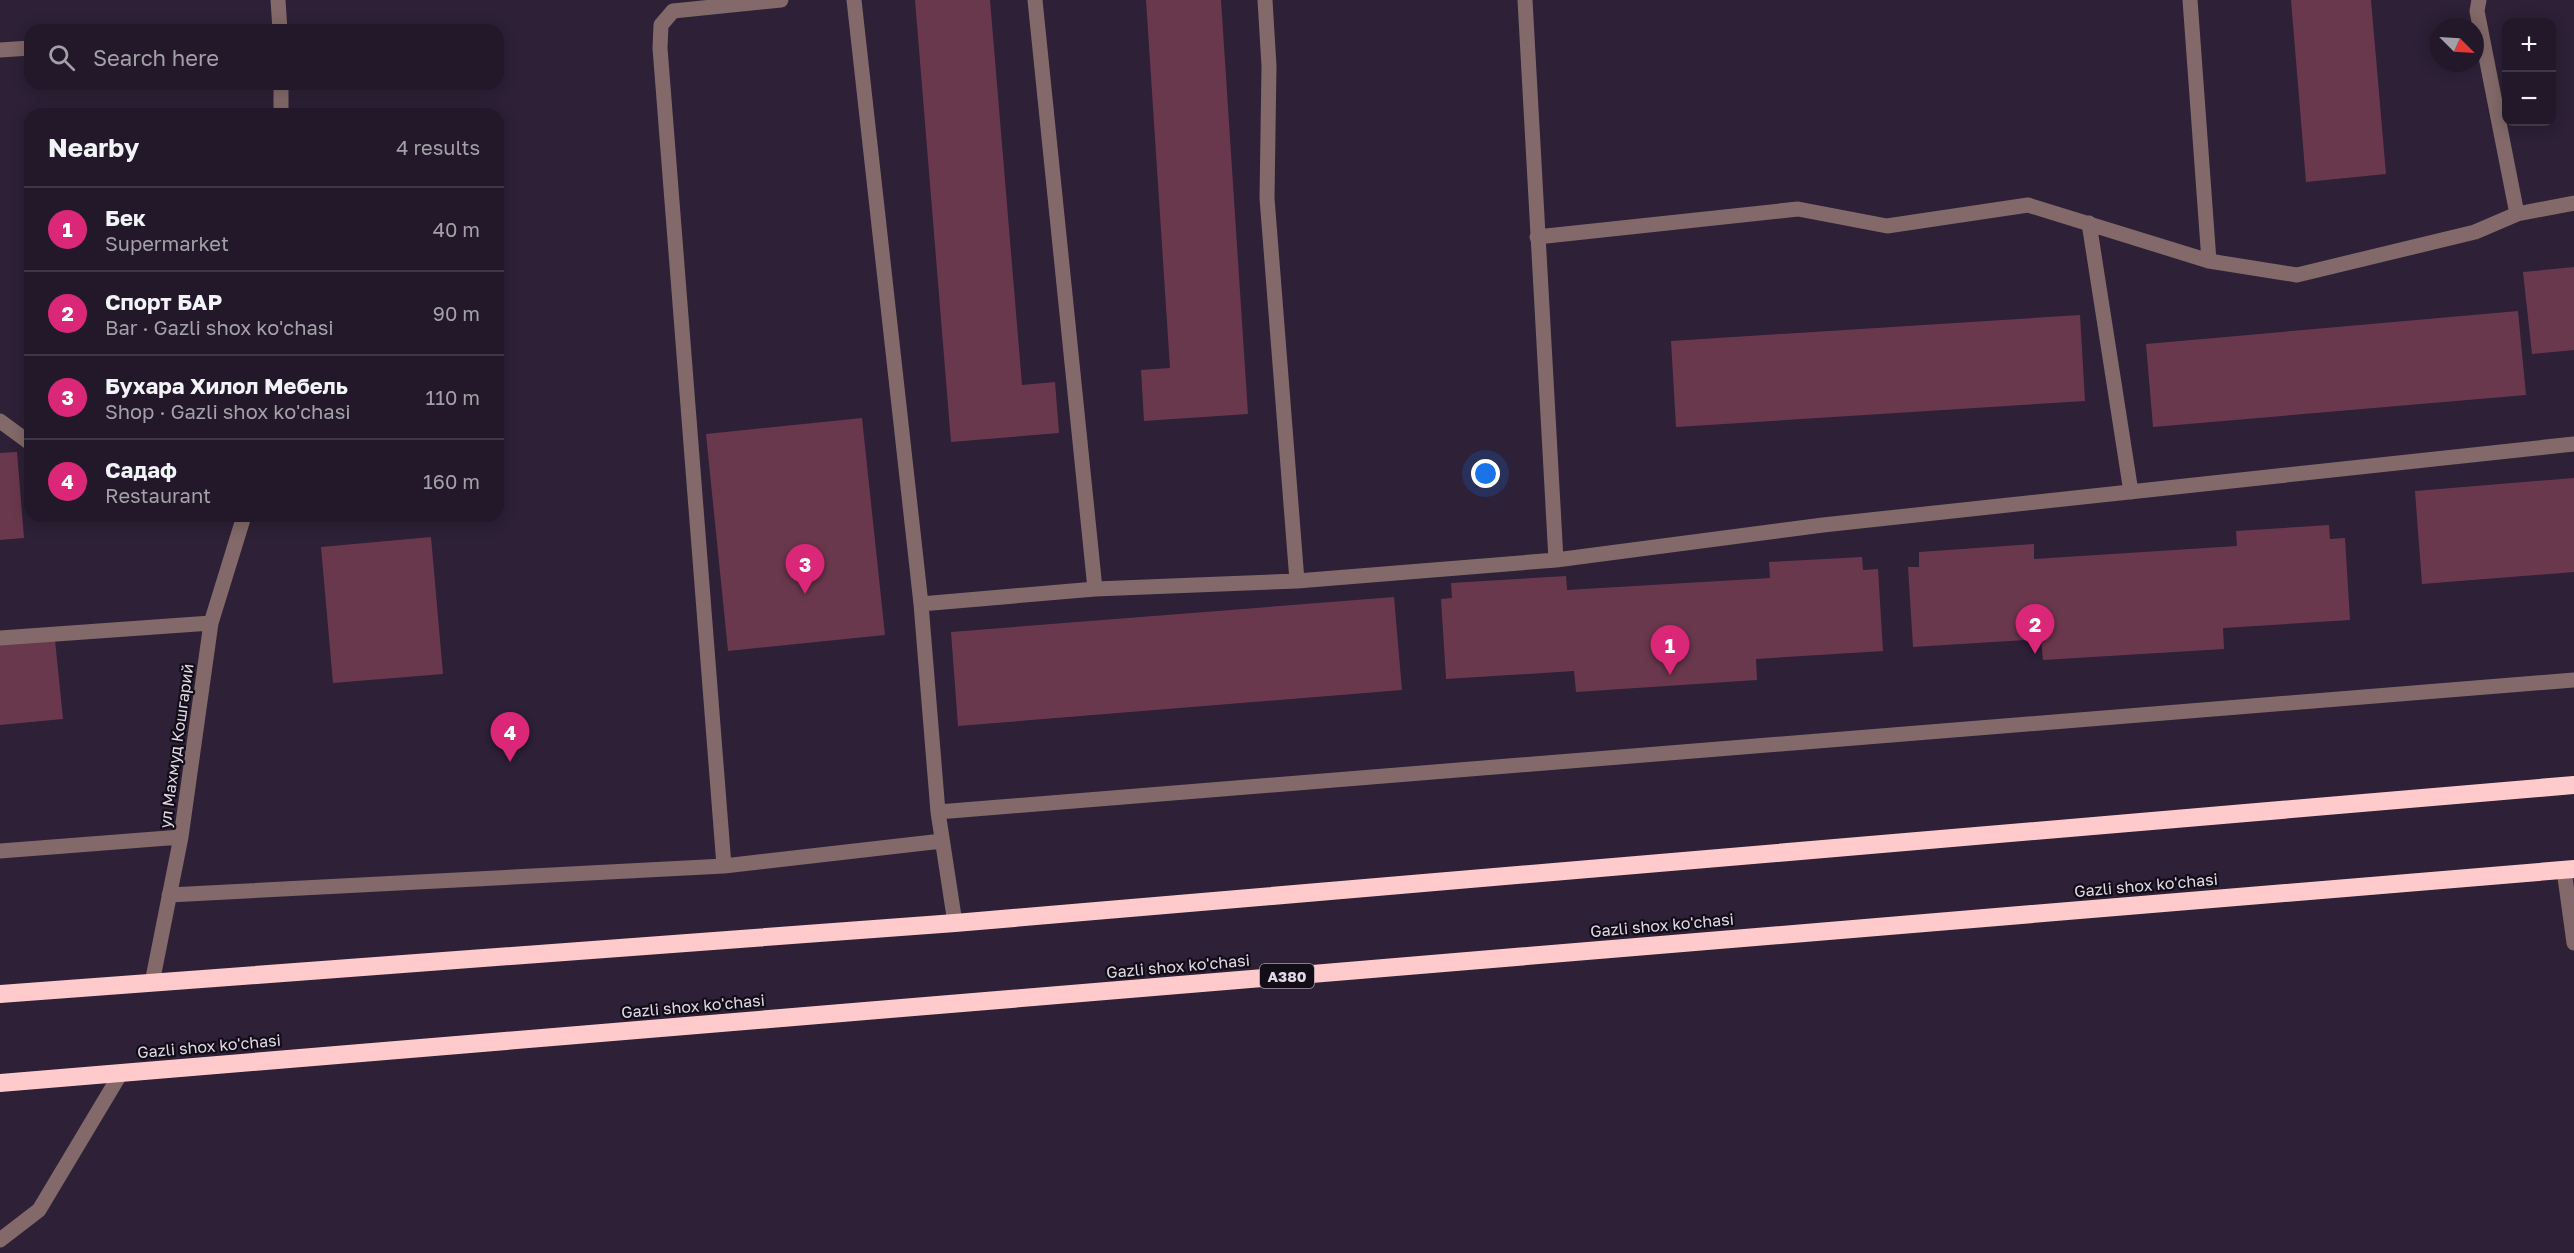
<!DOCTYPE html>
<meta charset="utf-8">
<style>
:root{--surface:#221829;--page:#2a2131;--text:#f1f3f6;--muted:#a2a0a8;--line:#3f3746;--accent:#db2777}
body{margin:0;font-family:"Golos Text",sans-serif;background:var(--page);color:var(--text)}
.controls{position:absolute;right:18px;top:18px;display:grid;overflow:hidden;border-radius:12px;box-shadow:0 3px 15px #0003}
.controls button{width:54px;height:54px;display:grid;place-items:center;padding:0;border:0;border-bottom:2px solid var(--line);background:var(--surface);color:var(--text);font:30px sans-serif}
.compass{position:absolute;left:2430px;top:18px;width:54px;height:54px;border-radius:50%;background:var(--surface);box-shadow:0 3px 15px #0003;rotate:114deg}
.you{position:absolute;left:1486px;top:474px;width:21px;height:21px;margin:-15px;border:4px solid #fff;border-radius:50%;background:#1a73e8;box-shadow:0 0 0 9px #1a73e833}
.badge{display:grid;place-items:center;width:39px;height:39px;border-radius:50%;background:var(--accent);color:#fff;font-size:20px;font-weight:700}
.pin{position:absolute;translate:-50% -50px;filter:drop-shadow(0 2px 3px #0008)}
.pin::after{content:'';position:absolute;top:32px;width:21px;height:18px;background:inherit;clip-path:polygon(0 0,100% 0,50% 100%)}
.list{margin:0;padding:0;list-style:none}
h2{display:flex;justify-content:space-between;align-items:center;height:78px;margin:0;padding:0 24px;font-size:26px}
h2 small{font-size:20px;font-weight:400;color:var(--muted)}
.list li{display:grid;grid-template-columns:39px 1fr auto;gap:18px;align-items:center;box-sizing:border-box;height:84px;padding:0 24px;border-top:2px solid var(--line)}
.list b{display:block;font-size:22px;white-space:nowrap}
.list p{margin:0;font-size:20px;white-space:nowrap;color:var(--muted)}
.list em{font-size:20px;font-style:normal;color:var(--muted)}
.icon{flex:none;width:33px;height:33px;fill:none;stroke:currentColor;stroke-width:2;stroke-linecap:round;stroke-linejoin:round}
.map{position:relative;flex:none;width:2574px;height:1253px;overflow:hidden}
.search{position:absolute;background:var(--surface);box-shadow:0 3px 15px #0003;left:24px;top:24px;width:480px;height:66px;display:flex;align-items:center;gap:15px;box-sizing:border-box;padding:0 21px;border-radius:18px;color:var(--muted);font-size:22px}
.panel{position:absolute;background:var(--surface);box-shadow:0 3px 15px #0003;left:24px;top:108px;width:480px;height:414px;border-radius:18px}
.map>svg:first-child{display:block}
.building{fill:#6a384d}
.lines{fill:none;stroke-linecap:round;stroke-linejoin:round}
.minor{stroke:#836969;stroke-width:15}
.highway{stroke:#ffcacb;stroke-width:18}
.labels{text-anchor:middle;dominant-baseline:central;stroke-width:4.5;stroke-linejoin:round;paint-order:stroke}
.shield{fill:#120d17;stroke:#a29ba9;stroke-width:1.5}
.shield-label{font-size:15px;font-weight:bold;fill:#e0d8e7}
.street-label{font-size:16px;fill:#e0d8e7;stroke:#120d17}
</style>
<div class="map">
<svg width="2574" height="1253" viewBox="0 0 2574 1253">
<rect width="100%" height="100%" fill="#2d2037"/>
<path class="building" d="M 915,0 L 990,0 L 1022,385 L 1055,382 L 1059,433 L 951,442 Z
M 1146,0 L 1221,0 L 1248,414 L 1144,421 L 1141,370 L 1170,368 Z
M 2291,0 L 2371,0 L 2386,174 L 2306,182 Z
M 2574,267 L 2574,350 L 2532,354 L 2523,272 Z
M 2518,311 L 2526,395 L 2153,427 L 2146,344 Z
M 2080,315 L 2085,401 L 1676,427 L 1671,341 Z
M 862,418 L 885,635 L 728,651 L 706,434 Z
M 17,452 L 24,538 L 0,540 L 0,453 Z
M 2574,478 L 2574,572 L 2422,584 L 2415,491 Z
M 2329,525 L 2330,539 L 2345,538 L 2350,620 L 2223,628 L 2224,649 L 2043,660 L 2041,639 L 1913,647 L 1908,567 L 1919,567 L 1919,552 L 2034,544 L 2034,559 L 2237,546 L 2236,531 Z
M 431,537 L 443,674 L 333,683 L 321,547 Z
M 1862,557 L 1863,570 L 1878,569 L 1883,651 L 1756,659 L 1757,680 L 1576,692 L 1574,671 L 1446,679 L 1441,599 L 1452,598 L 1451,583 L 1566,576 L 1567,590 L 1770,578 L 1769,562 Z
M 1394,597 L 1402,690 L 958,726 L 951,632 Z
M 55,640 L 63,719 L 0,725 L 0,645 Z"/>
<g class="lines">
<path class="minor" d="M 278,0 L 280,30
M 854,0 L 921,604 L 938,812 L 955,923
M 1035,0 L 1095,589
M 1265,0 L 1269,66 L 1267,198 L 1297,581
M 1525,0 L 1556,560
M 2190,0 L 2209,261
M 2479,0 L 2477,11 L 2517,214
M 0,50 L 30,48
M 281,84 L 281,114
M 2089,223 L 2131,492
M 1537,237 L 1798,209 L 1887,226 L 2028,205 L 2209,261 L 2297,275 L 2475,232 L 2517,214 L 2574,203
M 0,421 L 30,443
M 921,604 L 1095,589 L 1297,581 L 1556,560 L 1823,525 L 2574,444
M 0,638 L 211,623
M 938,812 L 2574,680
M 0,851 L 181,837
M 724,866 L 660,48 L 661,25 L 673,11 L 781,0
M 2564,870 L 2574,943
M 169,895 L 724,866 L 942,841
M 152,983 L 181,837 L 211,623 L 244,516
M 0,1240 L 39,1210 L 121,1073"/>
<path class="highway" d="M 0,994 L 955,923 L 2574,785
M 0,1083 L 2574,869"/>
</g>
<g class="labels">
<rect class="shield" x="1260" y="964" width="54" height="24" rx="4.5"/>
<g class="shield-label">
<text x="1287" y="976">A380</text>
</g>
<g class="street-label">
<text transform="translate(176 746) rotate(-82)">ул Махмуд Кошгарий</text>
<text transform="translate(2146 885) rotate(-5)">Gazli shox ko'chasi</text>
<text transform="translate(1662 925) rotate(-5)">Gazli shox ko'chasi</text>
<text transform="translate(1178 966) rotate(-5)">Gazli shox ko'chasi</text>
<text transform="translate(693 1006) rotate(-5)">Gazli shox ko'chasi</text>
<text transform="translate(209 1046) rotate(-5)">Gazli shox ko'chasi</text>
</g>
</g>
</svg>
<div class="controls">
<button>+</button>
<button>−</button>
</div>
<svg class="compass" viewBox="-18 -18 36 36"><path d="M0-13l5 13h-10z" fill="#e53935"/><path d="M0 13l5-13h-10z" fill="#a2a0a8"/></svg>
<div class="you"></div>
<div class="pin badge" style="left:1670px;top:675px">1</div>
<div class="pin badge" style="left:2035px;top:654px">2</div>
<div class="pin badge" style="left:805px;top:594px">3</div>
<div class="pin badge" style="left:510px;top:762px">4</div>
<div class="search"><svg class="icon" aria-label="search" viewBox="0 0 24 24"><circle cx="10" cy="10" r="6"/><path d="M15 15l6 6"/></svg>Search here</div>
<section class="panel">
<h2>Nearby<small>4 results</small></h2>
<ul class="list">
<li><span class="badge">1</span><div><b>Бек</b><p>Supermarket</p></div><em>40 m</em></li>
<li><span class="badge">2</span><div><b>Спорт БАР</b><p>Bar · Gazli shox ko'chasi</p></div><em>90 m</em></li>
<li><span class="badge">3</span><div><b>Бухара Хилол Мебель</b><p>Shop · Gazli shox ko'chasi</p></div><em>110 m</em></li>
<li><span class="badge">4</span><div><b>Садаф</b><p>Restaurant</p></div><em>160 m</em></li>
</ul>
</section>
</div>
